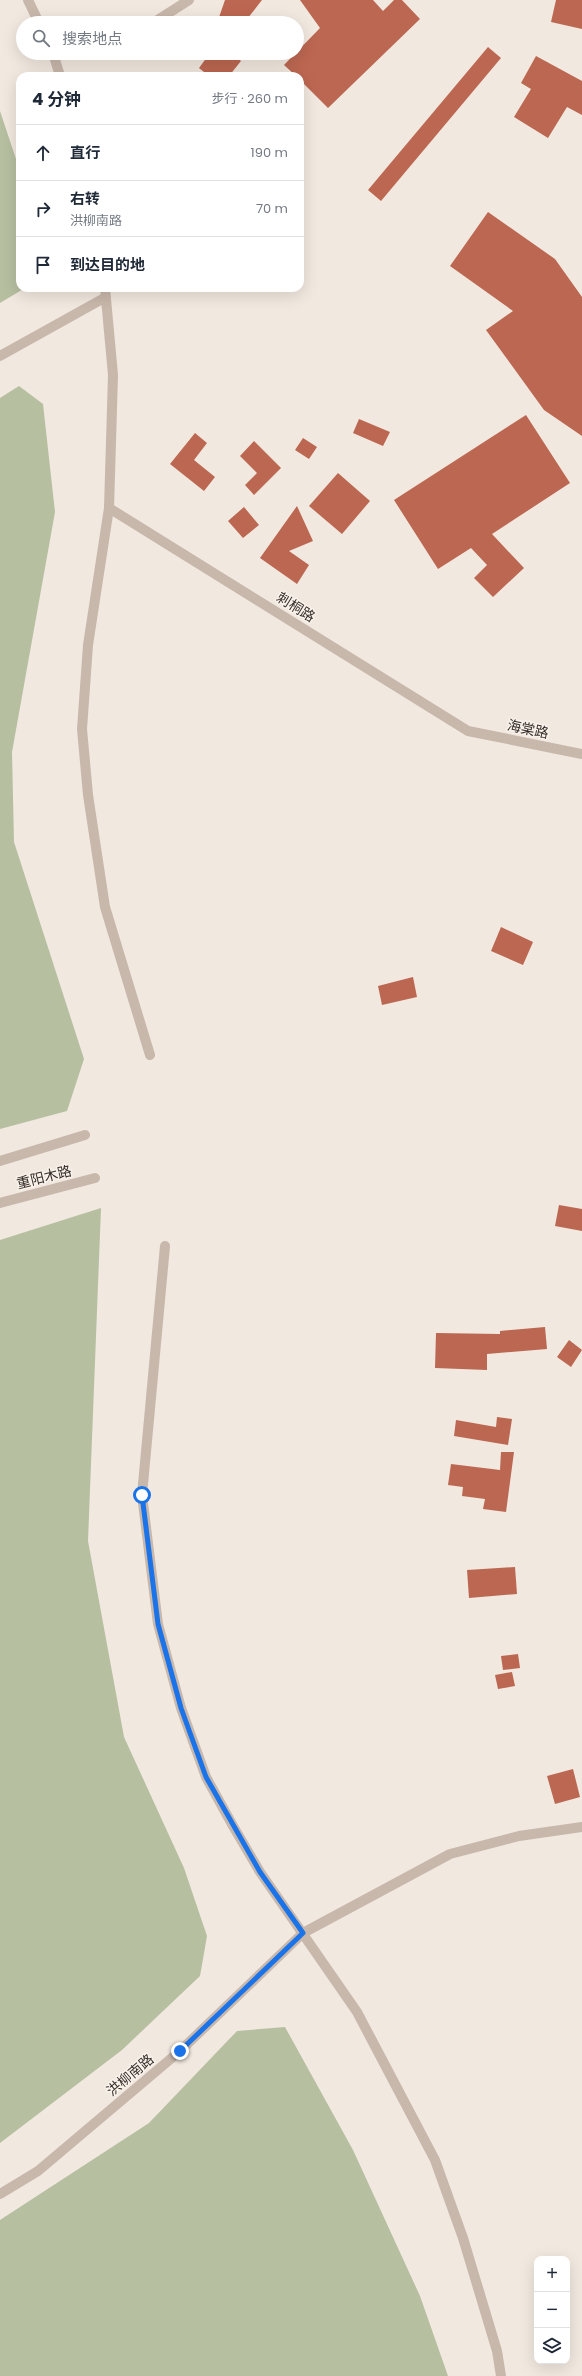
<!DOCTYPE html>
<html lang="zh">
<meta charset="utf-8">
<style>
:root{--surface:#fff;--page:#f6f6f7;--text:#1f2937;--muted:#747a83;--line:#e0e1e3}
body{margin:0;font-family:Poppins,"Noto Sans SC",sans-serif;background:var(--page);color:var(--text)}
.controls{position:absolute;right:12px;bottom:12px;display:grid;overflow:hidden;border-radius:8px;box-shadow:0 4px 16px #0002}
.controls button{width:36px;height:36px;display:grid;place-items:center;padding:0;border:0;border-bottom:1px solid var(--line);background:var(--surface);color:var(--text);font:20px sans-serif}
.stop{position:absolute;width:12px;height:12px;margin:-9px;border:3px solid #1a73e8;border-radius:50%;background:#fff}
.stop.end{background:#1a73e8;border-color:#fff;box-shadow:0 1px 4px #0008}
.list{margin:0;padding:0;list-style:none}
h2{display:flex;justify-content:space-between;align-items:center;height:52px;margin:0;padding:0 16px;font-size:17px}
h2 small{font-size:13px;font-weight:400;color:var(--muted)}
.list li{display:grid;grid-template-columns:26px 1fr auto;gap:12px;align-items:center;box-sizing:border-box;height:56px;padding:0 16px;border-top:1px solid var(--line)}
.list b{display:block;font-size:15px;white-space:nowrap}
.list p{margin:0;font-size:13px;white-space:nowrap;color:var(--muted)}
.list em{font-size:13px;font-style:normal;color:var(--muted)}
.icon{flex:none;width:22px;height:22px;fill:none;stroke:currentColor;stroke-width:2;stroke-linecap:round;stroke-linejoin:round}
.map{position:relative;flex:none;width:582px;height:2376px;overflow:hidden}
.search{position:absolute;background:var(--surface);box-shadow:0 4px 16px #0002;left:16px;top:16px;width:288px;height:44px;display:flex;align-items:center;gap:10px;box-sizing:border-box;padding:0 14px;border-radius:22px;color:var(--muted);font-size:15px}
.panel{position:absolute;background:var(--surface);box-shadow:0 4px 16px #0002;left:16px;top:72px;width:288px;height:220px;border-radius:12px}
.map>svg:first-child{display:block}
.green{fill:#b6bfa0}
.building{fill:#bc6751}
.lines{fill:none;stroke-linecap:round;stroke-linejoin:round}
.minor{stroke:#c8b7ab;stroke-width:10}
.route{stroke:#1a73e8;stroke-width:5}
.labels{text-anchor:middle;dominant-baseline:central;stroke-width:3;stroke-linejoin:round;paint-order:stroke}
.street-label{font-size:14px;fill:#372d2a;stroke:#f9f2eb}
</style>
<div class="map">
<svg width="582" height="2376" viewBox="0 0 582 2376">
<rect width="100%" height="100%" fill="#f1e8df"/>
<path class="green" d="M 0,111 L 20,171 L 20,288 L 25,288 L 0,303 Z
M 19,386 L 43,404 L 55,512 L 12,752 L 14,842 L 84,1059 L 67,1111 L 0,1129 L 0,398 Z
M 101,1208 L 88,1541 L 124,1737 L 184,1868 L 207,1936 L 200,1976 L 122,2050 L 0,2143 L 0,1240 Z
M 285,2027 L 353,2150 L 420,2296 L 448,2376 L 0,2376 L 0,2220 L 149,2123 L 237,2031 Z"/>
<path class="building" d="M 225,0 L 262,0 L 244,23 L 217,23 Z
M 300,0 L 373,0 L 383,11 L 394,0 L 402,0 L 420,19 L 328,108 L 300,80 L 300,76 L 296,76 L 284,65 L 320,28 Z
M 556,0 L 582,0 L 582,29 L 551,22 Z
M 488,47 L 501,58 L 381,201 L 368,190 Z
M 210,53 L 220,60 L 225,53 L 230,53 L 241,61 L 229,76 L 209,76 L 199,68 Z
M 536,56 L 582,81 L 582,115 L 567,107 L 548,138 L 514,117 L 531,89 L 521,83 Z
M 488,212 L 555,259 L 582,297 L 582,436 L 544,410 L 486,330 L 513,311 L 450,266 Z
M 526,415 L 570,483 L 492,534 L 524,568 L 493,597 L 474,578 L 487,565 L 471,548 L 438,569 L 394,500 Z
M 359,419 L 390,432 L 383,446 L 353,433 Z
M 195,433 L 207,443 L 194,460 L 215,477 L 204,491 L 170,464 Z
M 303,438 L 317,447 L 309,459 L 295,450 Z
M 254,441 L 281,468 L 254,495 L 245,485 L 257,473 L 240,456 Z
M 338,473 L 370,501 L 342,534 L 309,506 Z
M 297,506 L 313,541 L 289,551 L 309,565 L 297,584 L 260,558 Z
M 244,507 L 259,525 L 243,538 L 228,521 Z
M 501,927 L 533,942 L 523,965 L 491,951 Z
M 413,977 L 417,997 L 382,1005 L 378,986 Z
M 559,1205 L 582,1209 L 582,1231 L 555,1226 Z
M 545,1327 L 547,1349 L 487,1354 L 487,1370 L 435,1368 L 436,1333 L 500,1334 L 500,1331 Z
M 569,1340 L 582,1350 L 571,1367 L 557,1357 Z
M 497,1417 L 512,1419 L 508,1445 L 454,1436 L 456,1420 L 496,1427 Z
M 501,1452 L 514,1452 L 506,1512 L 483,1509 L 485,1499 L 462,1496 L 463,1487 L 448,1485 L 451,1464 L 500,1470 Z
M 515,1567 L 517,1594 L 469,1598 L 467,1570 Z
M 518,1654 L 520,1668 L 503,1670 L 501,1656 Z
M 512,1672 L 515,1686 L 498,1689 L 495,1675 Z
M 573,1769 L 580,1797 L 555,1804 L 547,1776 Z"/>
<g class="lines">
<path class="minor" d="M 28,0 L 39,23
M 153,23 L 189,0
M 53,53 L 60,76
M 53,54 L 65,53
M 105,288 L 113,375 L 109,508 L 88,645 L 82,729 L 88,795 L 105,907 L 150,1055
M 0,356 L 106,297
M 109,508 L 468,731 L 582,754
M 0,1161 L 85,1135
M 0,1203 L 95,1178
M 165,1246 L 142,1495 L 158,1624 L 181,1708 L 206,1777 L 233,1826 L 260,1872 L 357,2012 L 435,2160 L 463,2238 L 497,2351 L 501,2376
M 0,2194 L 38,2171 L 180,2051 L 303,1933 L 450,1854 L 519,1836 L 582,1827"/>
</g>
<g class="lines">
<path class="route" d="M 142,1495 L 158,1624 L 181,1708 L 206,1777 L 260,1872 L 303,1933 L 180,2051"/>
</g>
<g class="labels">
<g class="street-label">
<text transform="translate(296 607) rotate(32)">刺桐路</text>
<text transform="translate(528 729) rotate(12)">海棠路</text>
<text transform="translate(44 1177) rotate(-14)">重阳木路</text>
<text transform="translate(130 2075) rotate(-40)">洪柳南路</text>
</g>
</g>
</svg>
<div class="controls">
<button>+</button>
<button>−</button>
<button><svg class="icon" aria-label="layers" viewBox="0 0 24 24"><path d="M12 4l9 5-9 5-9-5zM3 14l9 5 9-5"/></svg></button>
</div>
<div class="stop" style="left:142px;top:1495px"></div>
<div class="stop end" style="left:180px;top:2051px"></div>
<div class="search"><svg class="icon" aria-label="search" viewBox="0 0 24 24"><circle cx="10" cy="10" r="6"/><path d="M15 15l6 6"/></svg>搜索地点</div>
<section class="panel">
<h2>4 分钟<small>步行 · 260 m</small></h2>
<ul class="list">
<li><svg class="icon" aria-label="ahead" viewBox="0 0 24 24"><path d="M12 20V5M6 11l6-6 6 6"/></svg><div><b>直行</b></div><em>190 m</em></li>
<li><svg class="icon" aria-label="right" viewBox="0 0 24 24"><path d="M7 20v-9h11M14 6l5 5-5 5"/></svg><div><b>右转</b><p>洪柳南路</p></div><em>70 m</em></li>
<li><svg class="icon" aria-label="arrive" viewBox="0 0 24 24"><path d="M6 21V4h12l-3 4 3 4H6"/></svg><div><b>到达目的地</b></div></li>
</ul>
</section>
</div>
